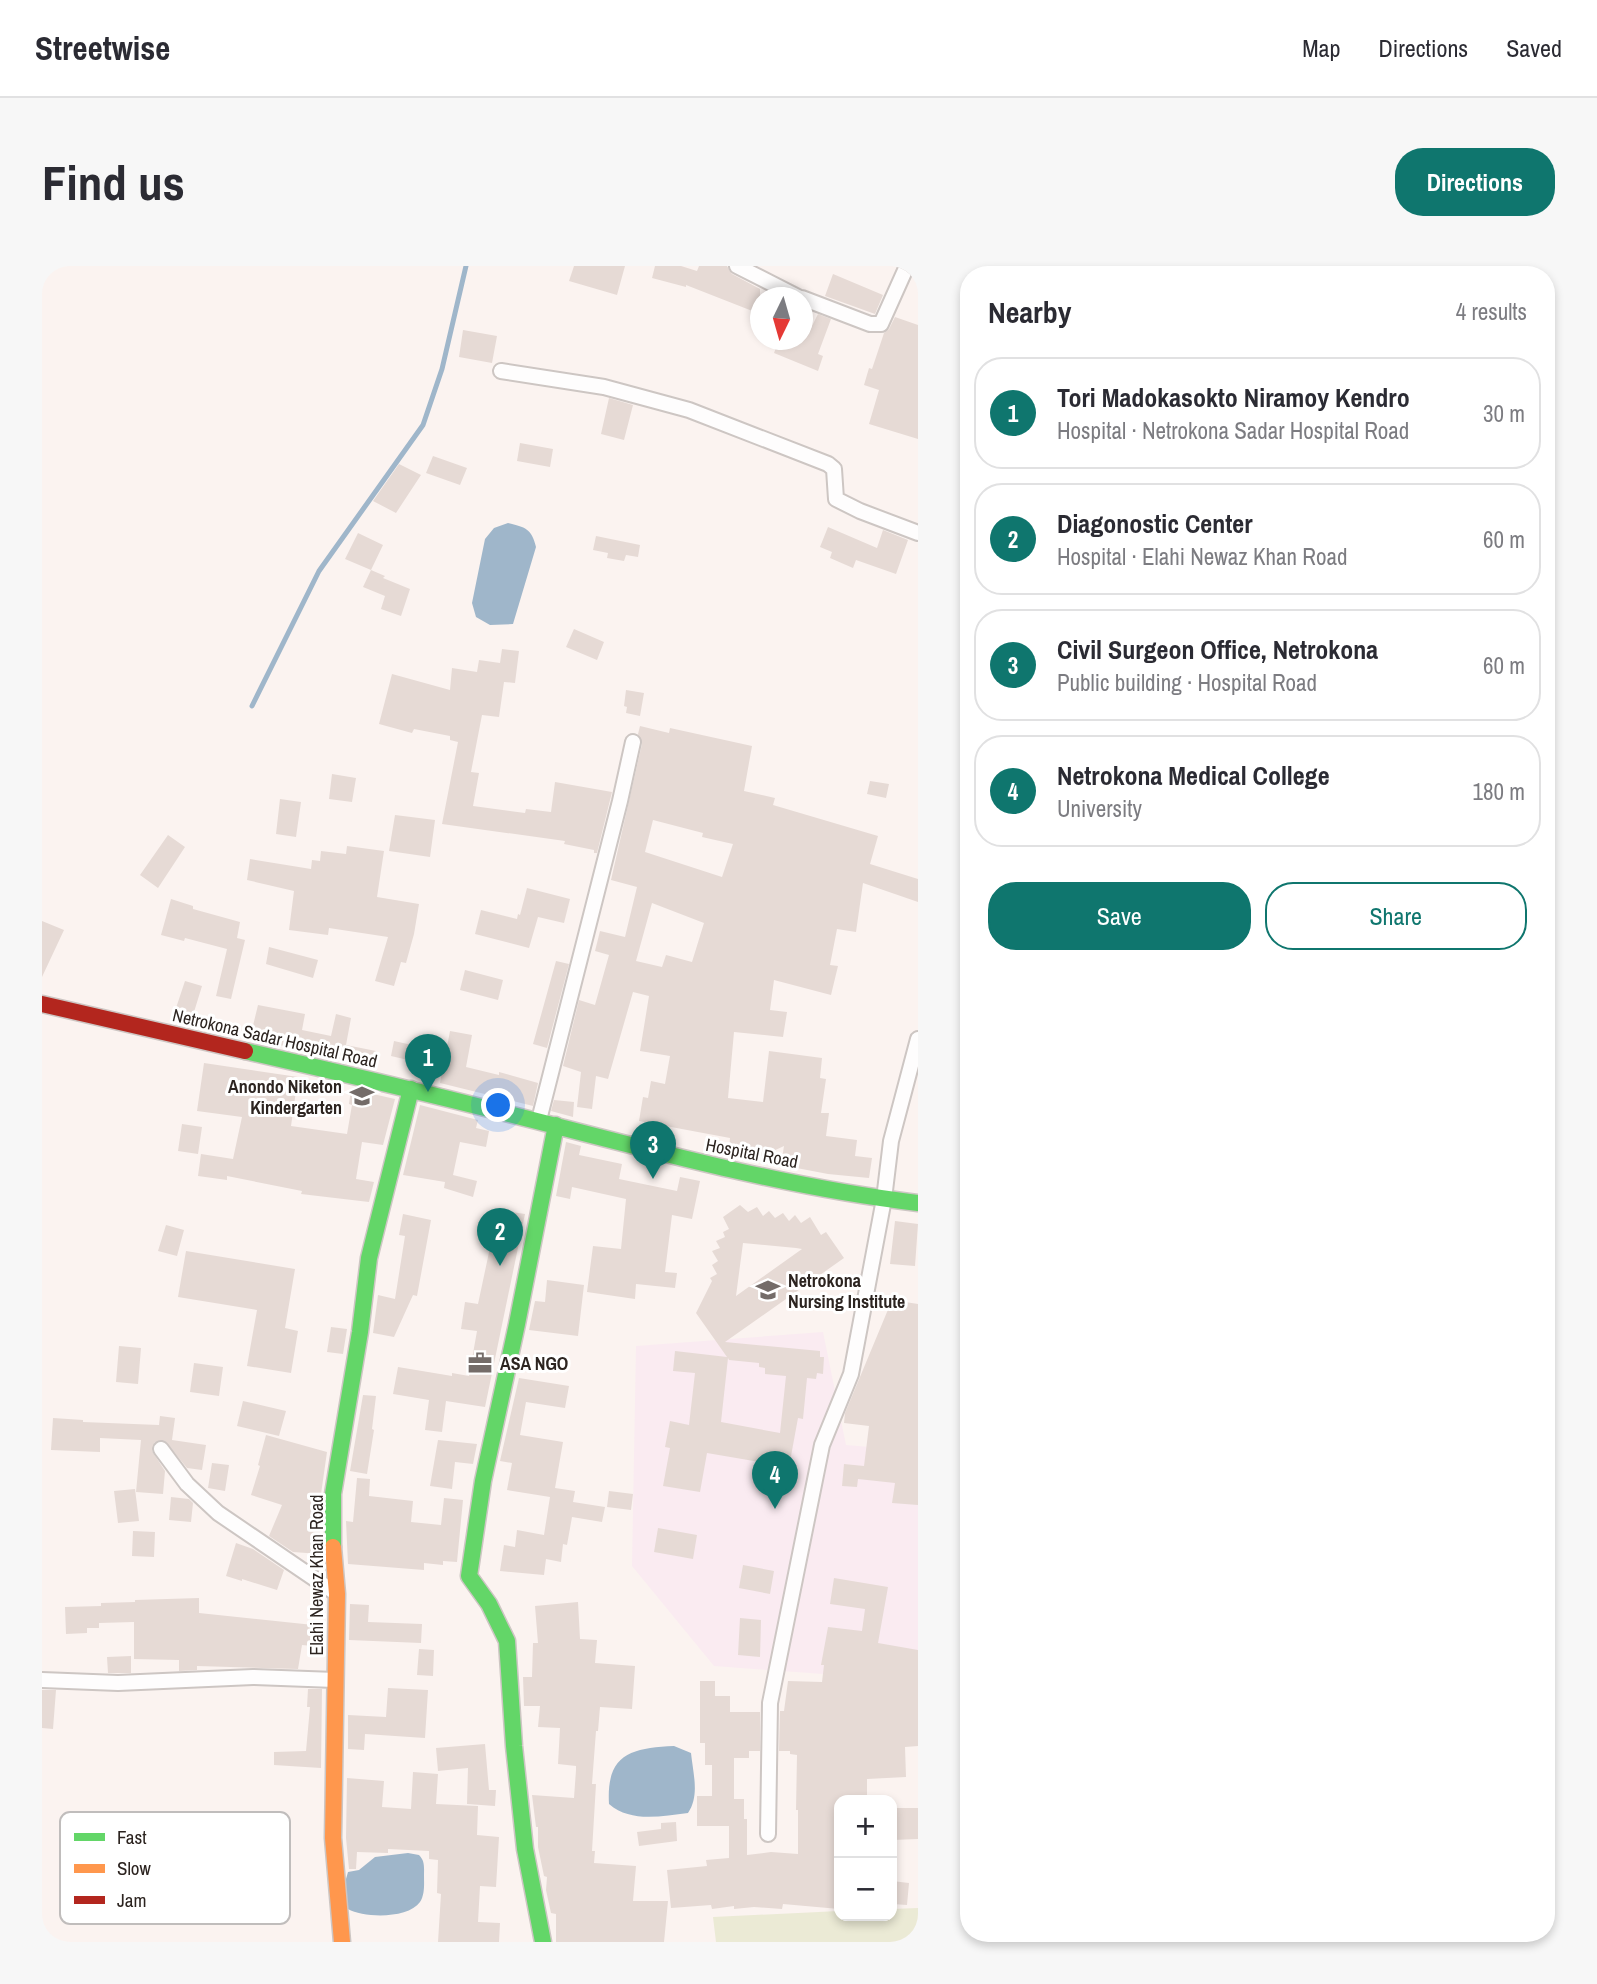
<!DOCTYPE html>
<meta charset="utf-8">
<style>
:root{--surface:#fff;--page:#f7f7f7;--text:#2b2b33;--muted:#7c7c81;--line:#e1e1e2;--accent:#0f766e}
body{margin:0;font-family:"Archivo Narrow",sans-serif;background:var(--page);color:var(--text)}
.controls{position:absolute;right:21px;bottom:21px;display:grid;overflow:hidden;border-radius:14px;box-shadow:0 4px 10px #0003}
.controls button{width:63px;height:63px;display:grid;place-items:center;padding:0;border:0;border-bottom:2px solid var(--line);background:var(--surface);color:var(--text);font:35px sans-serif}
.compass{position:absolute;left:708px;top:21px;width:63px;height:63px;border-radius:50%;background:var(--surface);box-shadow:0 4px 10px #0003;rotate:185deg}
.you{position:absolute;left:457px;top:840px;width:24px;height:24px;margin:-18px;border:5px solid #fff;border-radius:50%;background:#1a73e8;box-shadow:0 0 0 10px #1a73e833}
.badge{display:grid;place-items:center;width:46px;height:46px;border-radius:50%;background:var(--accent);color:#fff;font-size:23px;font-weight:700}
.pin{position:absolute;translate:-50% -58px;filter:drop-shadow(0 2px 4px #0008)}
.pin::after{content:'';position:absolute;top:37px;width:24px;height:21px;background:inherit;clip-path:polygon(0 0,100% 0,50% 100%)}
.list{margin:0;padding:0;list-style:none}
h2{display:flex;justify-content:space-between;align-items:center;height:91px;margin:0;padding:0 28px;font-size:30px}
h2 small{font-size:23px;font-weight:400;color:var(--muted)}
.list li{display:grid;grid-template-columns:46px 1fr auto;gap:21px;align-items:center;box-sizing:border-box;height:112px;margin:0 14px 14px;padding:0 14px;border:2px solid var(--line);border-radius:28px}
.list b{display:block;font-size:26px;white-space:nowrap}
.list p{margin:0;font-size:23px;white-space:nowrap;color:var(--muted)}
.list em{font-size:23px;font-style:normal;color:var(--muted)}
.actions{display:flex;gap:14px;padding:21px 28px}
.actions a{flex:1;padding:16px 0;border:2px solid var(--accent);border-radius:28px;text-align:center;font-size:24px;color:var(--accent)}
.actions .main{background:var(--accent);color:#fff}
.map{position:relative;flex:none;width:876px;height:1676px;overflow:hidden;border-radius:28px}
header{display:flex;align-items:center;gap:42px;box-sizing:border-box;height:98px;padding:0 35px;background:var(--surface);border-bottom:2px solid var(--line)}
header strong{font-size:33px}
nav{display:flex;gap:38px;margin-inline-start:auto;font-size:24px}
.intro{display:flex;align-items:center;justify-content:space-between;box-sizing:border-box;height:168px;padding:0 42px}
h1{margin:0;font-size:49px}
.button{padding:18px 32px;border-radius:28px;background:var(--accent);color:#fff;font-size:24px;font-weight:700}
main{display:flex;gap:42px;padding:0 42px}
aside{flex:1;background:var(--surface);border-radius:28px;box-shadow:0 4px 10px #0003}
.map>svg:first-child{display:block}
.education{fill:#faebf1}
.green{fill:#ebead5}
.water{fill:#9fb6ca}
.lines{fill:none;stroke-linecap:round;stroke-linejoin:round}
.stream{stroke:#9fb6ca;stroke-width:5}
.building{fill:#e6dad5;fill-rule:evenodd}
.street-casing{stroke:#cdc6c3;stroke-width:18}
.fast-casing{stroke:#cdc6c3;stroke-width:19}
.slow-casing{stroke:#cdc6c3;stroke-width:19}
.jam-casing{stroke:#cdc6c3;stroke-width:19}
.street{stroke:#fefdfd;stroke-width:14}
.fast{stroke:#63d668;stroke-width:16}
.slow{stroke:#ff974d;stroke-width:16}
.jam{stroke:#b3261e;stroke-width:16}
.labels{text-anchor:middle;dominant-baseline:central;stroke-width:6;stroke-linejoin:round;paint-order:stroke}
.street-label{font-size:18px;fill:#2c2420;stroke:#fff}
.poi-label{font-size:18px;font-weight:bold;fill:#2c2420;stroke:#fff;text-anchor:start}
.key{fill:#fff;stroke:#c0bdbc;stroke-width:2}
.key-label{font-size:19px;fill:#2c2420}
</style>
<header>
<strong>Streetwise</strong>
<nav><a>Map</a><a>Directions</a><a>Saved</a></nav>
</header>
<div class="intro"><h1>Find us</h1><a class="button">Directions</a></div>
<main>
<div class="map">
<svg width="876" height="1676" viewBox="0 0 876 1676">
<rect width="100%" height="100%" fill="#fbf3f0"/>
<path class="education" d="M 781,1066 L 804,1179 L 876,1185 L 876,1415 L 672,1400 L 590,1300 L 594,1080 Z"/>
<path class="green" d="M 876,1642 L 876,1676 L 674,1676 L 671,1651 L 797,1645 L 797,1650 L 850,1650 L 850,1643 Z"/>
<path class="water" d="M 466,257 C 483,261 490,263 494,281 L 471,358 L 448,359 L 434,351 L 430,337 L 443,273 L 452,262 Z
M 632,1480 L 649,1487 C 651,1507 658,1530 646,1547 C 619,1550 589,1557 567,1538 C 564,1488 589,1482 632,1480 Z
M 366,1587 L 377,1589 C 383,1595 382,1601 382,1609 C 382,1618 383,1628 378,1636 C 366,1653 322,1652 306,1643 L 302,1620 L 306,1606 L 317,1604 L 333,1591 Z"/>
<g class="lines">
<path class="stream" d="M 210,440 L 277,305 L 381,159 L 400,103 L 424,0"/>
</g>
<path class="building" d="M 532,0 L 583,0 L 575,29 L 527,15 Z
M 613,0 L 639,0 L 655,5 L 657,0 L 685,0 L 690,8 L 718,23 L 718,48 L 644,19 L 644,21 L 610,12 Z
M 791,8 L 841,29 L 833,48 L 783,30 Z
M 776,48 L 789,53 L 776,88 L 781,90 L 776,105 L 732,87 L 737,74 L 760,74 L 760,61 L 768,64 Z
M 853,51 L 876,59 L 876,173 L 827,158 L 837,124 L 822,119 L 827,102 L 830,103 L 842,67 L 847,63 Z
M 421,64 L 455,70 L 450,97 L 417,91 Z
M 567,132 L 591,139 L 582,174 L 559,168 Z
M 478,177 L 511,183 L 508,201 L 475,195 Z
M 391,190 L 425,202 L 418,219 L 384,207 Z
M 357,198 L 379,209 L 354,247 L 331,235 Z
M 786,261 L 835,282 L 841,264 L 866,274 L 854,308 L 814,294 L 811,302 L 788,292 L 790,286 L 778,281 Z
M 316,267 L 341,279 L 329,304 L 303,293 Z
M 554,270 L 598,279 L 596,291 L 584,289 L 582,295 L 565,292 L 566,287 L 551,284 Z
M 329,304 L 343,310 L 341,312 L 368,323 L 359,350 L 339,343 L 343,330 L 321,321 Z
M 532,363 L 562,376 L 555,394 L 524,381 Z
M 460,383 L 477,385 L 473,417 L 462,416 L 457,451 L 440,449 L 429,506 L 437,507 L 431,540 L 483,547 L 484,543 L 509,546 L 513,516 L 570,526 L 555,587 L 552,587 L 552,584 L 522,578 L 523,575 L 400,558 L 416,476 L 408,474 L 408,470 L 372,463 L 370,467 L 337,458 L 350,408 L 408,424 L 410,402 L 435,406 L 437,394 L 458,397 Z
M 584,424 L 602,427 L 598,450 L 584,447 L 585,441 L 582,440 Z
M 598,460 L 627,467 L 628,462 L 710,480 L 702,525 L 733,532 L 731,539 L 836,570 L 828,598 L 876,613 L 876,636 L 821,617 L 814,666 L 795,663 L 788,699 L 796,700 L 789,729 L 732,714 L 728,744 L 745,746 L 741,771 L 692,766 L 686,832 L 721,836 L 727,785 L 780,792 L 778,812 L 784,813 L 779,847 L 787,847 L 784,870 L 815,874 L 813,890 L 830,892 L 827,912 L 786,908 L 739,899 L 742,880 L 712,894 L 691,889 L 687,883 L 688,872 L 597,855 L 601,831 L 606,832 L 609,815 L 623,818 L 628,790 L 598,785 L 607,730 L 591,726 L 566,813 L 554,810 L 550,843 L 535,841 L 539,806 L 521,800 L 537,734 L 553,739 L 567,689 L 553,685 L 558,665 L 583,671 L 595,621 L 569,614 L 600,478 L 596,468 ZM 611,554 L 661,567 L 660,571 L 691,578 L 680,611 L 603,586 ZM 610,637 L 662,657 L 650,696 L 624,689 L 620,701 L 594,695 Z
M 290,508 L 314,512 L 310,536 L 287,533 Z
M 828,515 L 847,518 L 844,532 L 825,528 Z
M 238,533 L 259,536 L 254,571 L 234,568 Z
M 353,549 L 393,554 L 388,591 L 347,585 Z
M 126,569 L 143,581 L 116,622 L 98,609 Z
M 305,580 L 342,585 L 335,631 L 377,638 L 372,668 L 364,697 L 359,696 L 352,720 L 333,715 L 346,671 L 287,662 L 286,669 L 247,664 L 252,625 L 205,614 L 208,593 L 269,603 L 270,594 L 278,595 L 279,585 L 304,588 Z
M 485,622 L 528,633 L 522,657 L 496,651 L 487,682 L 433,668 L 439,644 L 475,653 L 476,648 L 478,649 Z
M 129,633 L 151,640 L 151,643 L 198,656 L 195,672 L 203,674 L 189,733 L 174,730 L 185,683 L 143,672 L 142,675 L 119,669 Z
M 0,655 L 22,664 L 0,711 Z
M 227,681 L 276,694 L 271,712 L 224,698 Z
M 514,695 L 527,698 L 505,782 L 491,778 Z
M 423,704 L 461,714 L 456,734 L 418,724 Z
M 143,715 L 160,720 L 148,759 L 130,754 Z
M 216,739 L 263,748 L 260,764 L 289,770 L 294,748 L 309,752 L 304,779 L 334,785 L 331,801 L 208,772 Z
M 408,765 L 430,769 L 424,801 L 457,809 L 457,806 L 496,817 L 491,840 L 398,817 Z
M 352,775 L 370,779 L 366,794 L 349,790 Z
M 162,797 L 256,811 L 249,860 L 305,868 L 310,839 L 307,838 L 309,823 L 353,833 L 341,879 L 320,876 L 314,913 L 332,916 L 327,936 L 259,928 L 260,925 L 185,910 L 185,914 L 156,910 L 159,888 L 191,893 L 200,851 L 155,845 Z
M 512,834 L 532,836 L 531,851 L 509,845 Z
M 378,839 L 436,854 L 434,862 L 447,865 L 444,881 L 418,876 L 411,909 L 435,915 L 431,931 L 402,922 L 403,916 L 361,909 Z
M 140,858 L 160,861 L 156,888 L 136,885 Z
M 524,876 L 539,880 L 537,889 L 580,898 L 577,913 L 635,925 L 638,911 L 658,915 L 650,953 L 630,949 L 623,1006 L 635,1007 L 633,1022 L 594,1018 L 593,1033 L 545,1026 L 551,980 L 579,983 L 584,933 L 530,921 L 528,933 L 514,930 Z
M 698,939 L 706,946 L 715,941 L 721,950 L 727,945 L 733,952 L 741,947 L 747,955 L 753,949 L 759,957 L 768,951 L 779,969 L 784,966 L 802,992 L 683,1076 L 778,1085 L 778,1091 L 782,1091 L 781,1108 L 775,1107 L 774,1113 L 765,1112 L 761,1153 L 756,1152 L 747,1201 L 665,1187 L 658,1226 L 621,1220 L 628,1182 L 623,1181 L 628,1155 L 647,1159 L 653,1107 L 631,1105 L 633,1085 L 685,1091 L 654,1047 L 670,1015 L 668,1012 L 675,1008 L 670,999 L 676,995 L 670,985 L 678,982 L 674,975 L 683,971 L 681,966 L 687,963 L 681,951 ZM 701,977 L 754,982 L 760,983 L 694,1030 ZM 686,1092 L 687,1094 L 717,1097 L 717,1101 L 723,1102 L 723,1108 L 744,1110 L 738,1167 L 679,1156 Z
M 456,944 L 483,948 L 443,1141 L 404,1135 L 400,1166 L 383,1164 L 387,1134 L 351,1128 L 356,1101 L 410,1110 L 410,1107 L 427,1110 L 435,1065 L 419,1063 L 423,1036 L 436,1038 Z
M 361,948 L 389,954 L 375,1030 L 371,1029 L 352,1071 L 331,1067 L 336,1029 L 353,1033 L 363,970 L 357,969 Z
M 853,955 L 876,958 L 873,1000 L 848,998 Z
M 124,959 L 142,964 L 135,990 L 116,985 Z
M 144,985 L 253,1003 L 243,1062 L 256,1065 L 249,1107 L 205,1100 L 215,1044 L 136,1031 Z
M 505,1014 L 542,1019 L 536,1070 L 487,1064 L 493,1035 L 503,1036 Z
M 850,1034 L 876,1038 L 876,1239 L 850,1237 L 853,1217 L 816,1213 L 815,1221 L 800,1220 L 802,1198 L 822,1200 L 827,1160 L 802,1157 L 803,1147 Z
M 289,1061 L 305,1063 L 301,1088 L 285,1086 Z
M 77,1080 L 99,1082 L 96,1118 L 74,1116 Z
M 152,1097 L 181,1101 L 177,1130 L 148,1126 Z
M 477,1112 L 527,1120 L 523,1142 L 484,1136 L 478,1169 L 521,1176 L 513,1222 L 533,1225 L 531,1236 L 563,1241 L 560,1256 L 530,1251 L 525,1279 L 521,1278 L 519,1296 L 504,1293 L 502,1309 L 458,1305 L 462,1279 L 473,1281 L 475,1264 L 502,1269 L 508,1231 L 465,1224 L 470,1197 L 458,1195 Z
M 321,1129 L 334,1130 L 330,1163 L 332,1164 L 325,1208 L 308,1205 Z
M 201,1135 L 244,1145 L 237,1170 L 195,1160 Z
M 118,1150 L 133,1152 L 130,1174 L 164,1179 L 160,1204 L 145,1202 L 123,1175 L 113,1176 L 110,1185 L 123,1205 L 121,1228 L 94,1226 L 99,1174 L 58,1172 L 58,1186 L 9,1184 L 11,1152 L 41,1154 L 41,1156 L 117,1159 Z
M 224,1169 L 285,1186 L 278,1235 L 272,1253 L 278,1253 L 278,1288 L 251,1286 L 227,1270 L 240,1239 L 209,1229 L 218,1200 L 216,1199 Z
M 396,1174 L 435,1178 L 431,1198 L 413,1196 L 410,1223 L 388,1220 Z
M 170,1197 L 187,1199 L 183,1225 L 166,1222 Z
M 315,1212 L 328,1213 L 327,1230 L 371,1235 L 369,1256 L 399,1259 L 402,1232 L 421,1234 L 415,1296 L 401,1295 L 401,1299 L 382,1297 L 382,1304 L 306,1298 L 304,1255 L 311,1256 Z
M 93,1223 L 97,1255 L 76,1257 L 72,1225 Z
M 567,1225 L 591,1228 L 589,1244 L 565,1241 Z
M 129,1231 L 147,1233 L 151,1237 L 149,1256 L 127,1254 Z
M 616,1262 L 655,1269 L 651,1293 L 612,1286 Z
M 91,1265 L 113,1266 L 112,1291 L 90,1290 Z
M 194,1277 L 211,1283 L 242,1304 L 235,1324 L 200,1313 L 200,1315 L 184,1310 Z
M 701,1299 L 732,1305 L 728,1328 L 697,1322 Z
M 792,1312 L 846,1321 L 836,1377 L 876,1384 L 876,1480 L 863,1481 L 864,1511 L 825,1513 L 825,1534 L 797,1534 L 797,1643 L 741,1638 L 740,1643 L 712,1641 L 692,1643 L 692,1640 L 670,1643 L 669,1639 L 629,1642 L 625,1604 L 665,1600 L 664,1594 L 687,1592 L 687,1560 L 655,1560 L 655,1530 L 670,1530 L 670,1499 L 663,1499 L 663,1477 L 658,1477 L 658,1415 L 673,1415 L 673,1430 L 688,1430 L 688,1446 L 718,1446 L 718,1485 L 707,1485 L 707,1492 L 692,1492 L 692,1533 L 702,1533 L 702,1553 L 705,1553 L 705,1589 L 729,1586 L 756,1588 L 756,1544 L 754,1544 L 755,1489 L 748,1488 L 748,1485 L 737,1485 L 738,1445 L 742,1445 L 746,1415 L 780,1416 L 782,1399 L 779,1399 L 786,1361 L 820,1365 L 823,1343 L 788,1338 Z
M 157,1332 L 157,1347 L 281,1360 L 281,1381 L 260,1379 L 256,1403 L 155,1400 L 155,1404 L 137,1405 L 137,1394 L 92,1393 L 92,1356 L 57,1357 L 57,1362 L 45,1362 L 45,1367 L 24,1368 L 23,1341 L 59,1340 L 59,1337 L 93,1336 L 93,1334 Z
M 536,1336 L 538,1373 L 555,1374 L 553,1397 L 593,1400 L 590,1443 L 558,1441 L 556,1465 L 554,1465 L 550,1518 L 554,1518 L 550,1585 L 553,1585 L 552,1597 L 594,1600 L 591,1635 L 626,1635 L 622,1676 L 514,1676 L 514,1648 L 509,1647 L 504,1624 L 505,1611 L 502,1610 L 496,1581 L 496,1561 L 494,1561 L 490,1529 L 532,1532 L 534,1504 L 534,1500 L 516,1498 L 518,1462 L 496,1461 L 498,1440 L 482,1440 L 481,1411 L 490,1411 L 491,1377 L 496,1377 L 493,1340 Z
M 308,1338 L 327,1339 L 326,1356 L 380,1358 L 379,1377 L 307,1374 Z
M 698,1352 L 719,1354 L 718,1391 L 696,1389 Z
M 377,1383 L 392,1384 L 391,1410 L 375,1409 Z
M 89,1390 L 89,1407 L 66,1407 L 65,1391 Z
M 346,1422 L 386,1424 L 383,1472 L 323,1468 L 322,1484 L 306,1483 L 306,1449 L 344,1451 Z
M 266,1423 L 280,1423 L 279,1502 L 232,1499 L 232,1486 L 264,1485 L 268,1441 L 265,1441 Z
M 0,1424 L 14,1424 L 11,1463 L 0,1462 Z
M 443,1478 L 447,1524 L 454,1524 L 453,1540 L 425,1538 L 426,1502 L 396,1505 L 394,1482 Z
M 371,1506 L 396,1508 L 394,1538 L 436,1540 L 435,1569 L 457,1571 L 454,1621 L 438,1620 L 436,1656 L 458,1657 L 457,1676 L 396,1676 L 399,1628 L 395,1627 L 396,1594 L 387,1593 L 387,1585 L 346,1583 L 346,1587 L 315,1586 L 314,1603 L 307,1603 L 304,1572 L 305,1512 L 342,1515 L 340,1541 L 369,1543 Z
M 850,1542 L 876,1542 L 876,1573 L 850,1574 Z
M 634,1556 L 635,1575 L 597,1580 L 595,1566 L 619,1563 L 619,1557 Z
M 850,1615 L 867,1617 L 865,1639 L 850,1638 Z"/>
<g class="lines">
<g class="street-casing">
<path id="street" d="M 695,0 L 758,32
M 760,32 L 828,58 L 839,58 L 865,0
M 459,105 L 562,121 L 647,144 L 786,198 L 792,203 L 794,233 L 818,245 L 876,267
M 497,854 L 578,535 L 591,476
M 119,1183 L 145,1218 L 176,1247 L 295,1328
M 0,1414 L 76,1417 L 211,1411 L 293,1414
M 726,1568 L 728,1437 L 780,1179 L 809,1108 L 842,933 L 849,875 L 876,773"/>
</g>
<g class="fast-casing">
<path id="fast" d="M 203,785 C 309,809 413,834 518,861 C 634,891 757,923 876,937
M 291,1281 L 291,1228 L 318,1066 L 327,992 L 369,823
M 501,1676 L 483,1583 L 472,1480 L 465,1375 L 447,1338 L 427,1310 L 441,1215 L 475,1058 L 514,859"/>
</g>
<g class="slow-casing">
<path id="slow" d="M 291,1281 L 295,1328 L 291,1572 L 300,1676"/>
</g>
<g class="jam-casing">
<path id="jam" d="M 0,738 L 203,785"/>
</g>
<use href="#street" class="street"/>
<use href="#fast" class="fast"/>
<use href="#slow" class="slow"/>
<use href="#jam" class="jam"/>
</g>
<defs>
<g id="school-bare" transform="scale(1.89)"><path d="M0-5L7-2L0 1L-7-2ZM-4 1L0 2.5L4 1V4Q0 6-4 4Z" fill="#746c69" stroke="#fff" stroke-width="2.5" paint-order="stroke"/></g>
<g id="university-bare" transform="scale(1.89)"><path d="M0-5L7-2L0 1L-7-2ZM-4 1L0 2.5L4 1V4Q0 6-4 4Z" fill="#746c69" stroke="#fff" stroke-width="2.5" paint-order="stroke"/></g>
<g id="office-bare" transform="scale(1.89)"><path d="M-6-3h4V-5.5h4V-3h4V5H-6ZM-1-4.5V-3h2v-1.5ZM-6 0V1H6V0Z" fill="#746c69" stroke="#fff" stroke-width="2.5" paint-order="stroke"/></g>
</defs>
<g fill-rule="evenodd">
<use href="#school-bare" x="320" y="830"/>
<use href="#university-bare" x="726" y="1024"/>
<use href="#office-bare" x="438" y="1097"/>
</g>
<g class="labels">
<g class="street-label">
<text transform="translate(233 772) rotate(13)">Netrokona Sadar Hospital Road</text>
<text transform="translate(710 887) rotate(11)">Hospital Road</text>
<text transform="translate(274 1309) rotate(-90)">Elahi Newaz Khan Road</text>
</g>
<g class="poi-label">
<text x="300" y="820" text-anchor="end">Anondo Niketon<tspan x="300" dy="21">Kindergarten</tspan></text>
<text x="746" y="1014">Netrokona<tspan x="746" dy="21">Nursing Institute</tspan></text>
<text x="458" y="1097">ASA NGO</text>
</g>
</g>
<rect x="18" y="1546" width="230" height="112" rx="10" class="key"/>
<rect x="32" y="1567" width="31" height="8" fill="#63d668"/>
<rect x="32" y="1598" width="31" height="9" fill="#ff974d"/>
<rect x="32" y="1630" width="31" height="8" fill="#b3261e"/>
<g class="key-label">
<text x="75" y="1578">Fast</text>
<text x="75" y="1609">Slow</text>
<text x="75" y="1641">Jam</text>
</g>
</svg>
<div class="controls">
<button>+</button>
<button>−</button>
</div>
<svg class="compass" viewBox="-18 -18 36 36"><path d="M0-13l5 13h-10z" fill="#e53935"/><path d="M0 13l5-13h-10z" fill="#7c7c81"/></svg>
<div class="you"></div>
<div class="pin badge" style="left:386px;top:826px">1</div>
<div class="pin badge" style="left:458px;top:1000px">2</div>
<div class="pin badge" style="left:611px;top:913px">3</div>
<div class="pin badge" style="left:733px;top:1243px">4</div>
</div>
<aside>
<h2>Nearby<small>4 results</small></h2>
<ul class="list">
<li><span class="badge">1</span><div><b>Tori Madokasokto Niramoy Kendro</b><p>Hospital · Netrokona Sadar Hospital Road</p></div><em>30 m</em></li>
<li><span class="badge">2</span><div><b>Diagonostic Center</b><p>Hospital · Elahi Newaz Khan Road</p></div><em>60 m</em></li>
<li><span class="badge">3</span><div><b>Civil Surgeon Office, Netrokona</b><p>Public building · Hospital Road</p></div><em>60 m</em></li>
<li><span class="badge">4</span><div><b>Netrokona Medical College</b><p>University</p></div><em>180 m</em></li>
</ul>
<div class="actions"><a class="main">Save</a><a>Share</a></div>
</aside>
</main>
